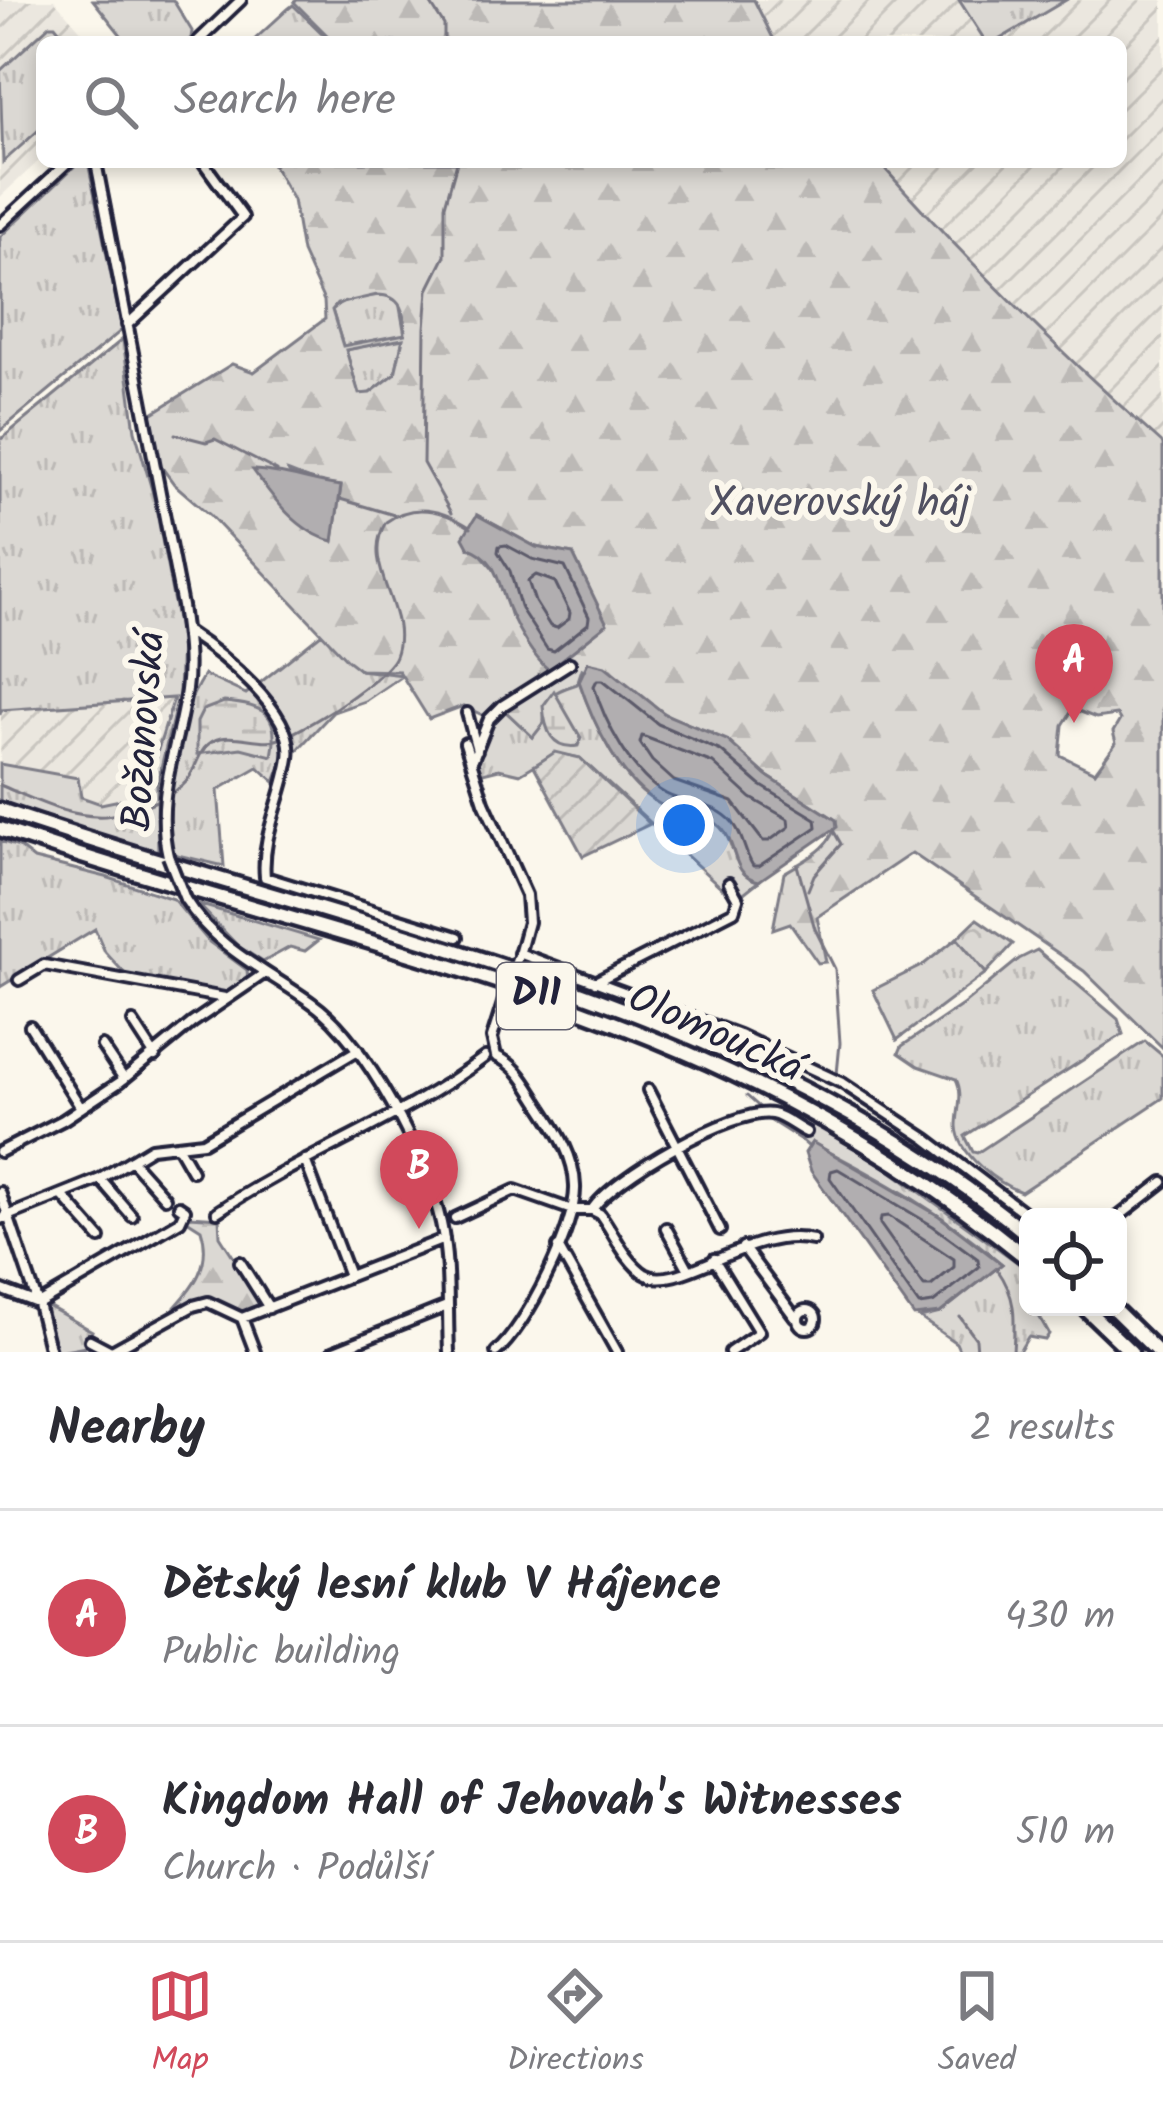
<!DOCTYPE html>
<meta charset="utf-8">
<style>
:root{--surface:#fff;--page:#f7f7f7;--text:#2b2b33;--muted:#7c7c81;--line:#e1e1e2;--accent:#d1495b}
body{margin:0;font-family:Kalam,sans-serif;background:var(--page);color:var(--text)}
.controls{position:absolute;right:36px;bottom:36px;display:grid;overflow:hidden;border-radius:18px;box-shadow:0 6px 18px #0003}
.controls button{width:108px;height:108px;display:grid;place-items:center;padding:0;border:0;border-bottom:3px solid var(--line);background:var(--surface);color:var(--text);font:60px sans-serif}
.you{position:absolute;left:684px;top:825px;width:42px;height:42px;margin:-30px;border:9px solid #fff;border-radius:50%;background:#1a73e8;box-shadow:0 0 0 18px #1a73e833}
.badge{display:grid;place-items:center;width:78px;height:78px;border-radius:50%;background:var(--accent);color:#fff;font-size:39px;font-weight:700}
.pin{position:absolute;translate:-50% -99px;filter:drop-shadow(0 3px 6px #0008)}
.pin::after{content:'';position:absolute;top:63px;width:42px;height:36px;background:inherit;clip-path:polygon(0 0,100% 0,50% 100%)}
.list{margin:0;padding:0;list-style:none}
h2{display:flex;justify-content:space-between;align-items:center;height:156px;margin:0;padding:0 48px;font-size:51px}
h2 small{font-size:39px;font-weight:400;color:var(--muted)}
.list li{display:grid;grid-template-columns:78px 1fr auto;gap:36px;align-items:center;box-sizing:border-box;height:216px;padding:0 48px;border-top:3px solid var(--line)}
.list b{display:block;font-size:45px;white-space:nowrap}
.list p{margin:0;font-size:39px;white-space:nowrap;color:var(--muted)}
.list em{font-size:39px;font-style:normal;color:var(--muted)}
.icon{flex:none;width:66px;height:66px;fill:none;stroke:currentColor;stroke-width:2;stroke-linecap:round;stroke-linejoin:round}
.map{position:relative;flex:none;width:1163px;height:1352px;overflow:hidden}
.search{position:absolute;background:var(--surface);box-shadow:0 6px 18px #0003;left:36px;right:36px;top:36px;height:132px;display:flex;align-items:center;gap:30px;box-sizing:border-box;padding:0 42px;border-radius:18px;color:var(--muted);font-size:45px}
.sheet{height:588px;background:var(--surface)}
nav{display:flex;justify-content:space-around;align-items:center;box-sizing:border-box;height:168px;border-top:3px solid var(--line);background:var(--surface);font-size:33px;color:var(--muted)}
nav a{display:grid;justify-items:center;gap:6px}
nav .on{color:var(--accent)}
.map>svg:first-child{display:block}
.industrial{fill:url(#industrial-furrows)}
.grass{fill:url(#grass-tufts);stroke:#7e7d87;stroke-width:3}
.forest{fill:url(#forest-firs);stroke:#7e7d87;stroke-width:3;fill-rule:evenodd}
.wetland{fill:url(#wetland-marsh);stroke:#7e7d87;stroke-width:3}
.park{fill:url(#park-crowns);stroke:#7e7d87;stroke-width:3}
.garden{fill:url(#garden-furrows);stroke:#7e7d87;stroke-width:3}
.water{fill:#b1aeb0;stroke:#787681;stroke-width:3}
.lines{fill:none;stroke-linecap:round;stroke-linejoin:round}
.shore{stroke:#5b5a6a;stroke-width:3}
.stream{stroke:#787681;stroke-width:3}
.minor-casing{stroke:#22223b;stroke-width:16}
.highway-casing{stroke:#22223b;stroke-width:21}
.minor{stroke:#fbf7ec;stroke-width:8}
.highway{stroke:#fbf7ec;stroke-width:12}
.minor-bridge-casing{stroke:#22223b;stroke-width:16;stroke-linecap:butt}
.minor-bridge{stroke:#fbf7ec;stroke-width:8}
.labels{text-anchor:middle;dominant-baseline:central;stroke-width:12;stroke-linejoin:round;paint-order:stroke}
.shield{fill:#fbf7ec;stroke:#636270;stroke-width:3}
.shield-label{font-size:39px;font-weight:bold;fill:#22223b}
.park-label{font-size:42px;fill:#505061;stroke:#fbf7ec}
.street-label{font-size:42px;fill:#22223b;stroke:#fbf7ec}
</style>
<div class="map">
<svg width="1163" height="1352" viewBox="0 0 1163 1352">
<defs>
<pattern id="industrial-furrows" width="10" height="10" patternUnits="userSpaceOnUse" patternTransform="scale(3)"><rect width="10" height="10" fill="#ebe7df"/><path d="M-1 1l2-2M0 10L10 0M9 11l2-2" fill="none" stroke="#c9c6c0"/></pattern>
<pattern id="grass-tufts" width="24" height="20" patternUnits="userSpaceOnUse" patternTransform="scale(3)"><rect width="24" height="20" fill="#dbd8d3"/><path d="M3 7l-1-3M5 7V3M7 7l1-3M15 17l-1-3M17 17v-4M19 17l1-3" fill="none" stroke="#bcb9b6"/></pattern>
<pattern id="forest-firs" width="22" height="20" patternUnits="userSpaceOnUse" patternTransform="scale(3)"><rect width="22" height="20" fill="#dbd8d3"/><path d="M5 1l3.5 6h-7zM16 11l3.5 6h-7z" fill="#bcb9b6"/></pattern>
<pattern id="wetland-marsh" width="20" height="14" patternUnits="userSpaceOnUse" patternTransform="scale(3)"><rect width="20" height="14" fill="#dbd8d3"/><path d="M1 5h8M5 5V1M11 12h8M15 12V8" fill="none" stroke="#bcb9b6"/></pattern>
<pattern id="park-crowns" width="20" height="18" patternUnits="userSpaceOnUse" patternTransform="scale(3)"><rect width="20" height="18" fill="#dbd8d3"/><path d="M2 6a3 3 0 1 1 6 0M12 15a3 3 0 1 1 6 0" fill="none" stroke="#bcb9b6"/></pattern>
<pattern id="garden-furrows" width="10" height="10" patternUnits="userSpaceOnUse" patternTransform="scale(3)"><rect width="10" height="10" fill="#dbd8d3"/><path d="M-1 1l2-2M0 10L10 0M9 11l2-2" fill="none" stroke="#bcb9b6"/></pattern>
</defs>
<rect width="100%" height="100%" fill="#fbf7ec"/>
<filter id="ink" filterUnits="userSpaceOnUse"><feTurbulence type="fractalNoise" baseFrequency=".00833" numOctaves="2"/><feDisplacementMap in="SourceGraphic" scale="24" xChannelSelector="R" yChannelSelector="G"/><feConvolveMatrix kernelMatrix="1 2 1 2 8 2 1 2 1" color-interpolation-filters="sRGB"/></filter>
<g filter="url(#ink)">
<path class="industrial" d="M 0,0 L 54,0 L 91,42 L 42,42 L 42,158 L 0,197 Z
M 754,0 L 959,0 L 985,42 L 775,42 Z
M 1066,0 L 1163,0 L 1163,444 L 1068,360 L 942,234 L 879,162 L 1121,162 L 1121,42 L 995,42 Z
M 175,698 L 144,795 L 101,804 L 81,797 L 77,778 L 0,764 L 1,710 Z"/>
<path class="grass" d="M 93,0 L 173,0 L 192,31 L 191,38 L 187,42 L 118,42 L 121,35 Z
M 959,0 L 1066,0 L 995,42 L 986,42 Z
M 293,5 L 331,42 L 252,42 L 288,9 Z
M 50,25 L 55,25 L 69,42 L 42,42 L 42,127 L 3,162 L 0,71 Z
M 79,162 L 88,162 L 122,330 L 0,431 L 0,237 Z
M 385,295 L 399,302 L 405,335 L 343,346 L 332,310 C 344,298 368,296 385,295 Z
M 403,338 L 395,374 L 370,393 L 359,395 L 346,350 Z
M 123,339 L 135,431 L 154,497 L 181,640 L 179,693 L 157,784 L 158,855 L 0,802 L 0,764 L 78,778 L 81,797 L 101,804 L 144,795 L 174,698 L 1,710 L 0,715 L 0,440 Z
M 322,633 L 360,670 L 403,675 L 365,701 L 333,712 L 289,759 L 284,759 L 275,782 L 258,767 L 218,790 L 224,866 L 169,853 C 165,796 172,725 204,675 L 246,694 Z
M 579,681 C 590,714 617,774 646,795 C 666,809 702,812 717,824 C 738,841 730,875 759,881 L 735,900 L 580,758 L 555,753 L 520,774 L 499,769 L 479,774 L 476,760 L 502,708 L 533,737 L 554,691 Z
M 0,841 L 19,847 L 34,859 L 106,877 L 173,899 L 209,942 L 247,970 L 248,980 L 224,995 L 128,977 L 105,952 L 95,929 L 0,987 Z
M 198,904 L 319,940 L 305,951 L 290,947 L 263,962 L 238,946 Z
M 957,938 L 986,973 L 897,1040 L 873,990 L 923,965 Z
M 1037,950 L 1118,1019 L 1123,1034 L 965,1136 L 973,1152 L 977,1153 L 1145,1041 L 1163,1056 L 1163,1098 L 1021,1192 C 997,1183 958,1155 957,1126 C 957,1109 964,1095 956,1079 L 918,1066 L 899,1053 L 902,1046 L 964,1004 L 1019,959 Z
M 813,1123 L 884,1166 L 1028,1270 L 1022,1272 L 1028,1307 L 1034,1307 L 1049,1334 L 1045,1340 L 1028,1337 L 1019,1352 L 960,1352 L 956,1343 L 920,1318 L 940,1313 L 1002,1264 C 945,1214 879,1177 812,1143 L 809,1147 L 801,1140 Z
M 46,1305 L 92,1331 L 88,1340 L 102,1352 L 82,1352 L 85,1346 L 54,1352 Z"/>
<path class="forest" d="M 297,0 L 754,0 L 775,42 L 334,42 L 294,2 Z
M 271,162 L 879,162 C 968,263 1063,355 1163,444 L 1163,1048 L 1084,971 L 912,853 L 817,917 L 826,962 L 818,963 L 790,923 L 773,929 L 784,873 C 806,859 834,848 836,820 L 767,776 L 711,732 L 679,721 L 582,669 L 577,684 C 552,692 543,696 544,723 L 533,737 L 502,708 L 493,720 L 463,706 L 429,719 L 399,671 L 360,670 L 347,660 L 210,515 L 174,484 L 157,461 L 148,416 L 232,364 L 254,372 L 325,319 L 324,301 L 302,252 L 293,200 ZM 377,295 C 402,295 405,313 405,334 L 343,346 L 332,310 L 337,304 ZM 403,339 L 395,374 L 370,393 L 359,394 L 346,350 ZM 289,472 L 317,483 L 341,486 L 333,540 ZM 477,515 L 536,547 L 573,554 L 606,624 L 548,670 L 510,614 L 499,575 L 478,551 ZM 1073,709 L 1096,718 L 1117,715 L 1120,720 L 1113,732 L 1116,743 L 1095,772 L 1060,755 L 1063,725 Z
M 190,1216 L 219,1218 L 220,1236 L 265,1306 L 240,1314 L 209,1298 L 168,1315 C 192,1288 213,1267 201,1229 L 187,1220 Z"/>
<path class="wetland" d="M 554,691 L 581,738 L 578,746 C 551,750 545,729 543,706 Z
M 224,702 C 263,705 281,713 272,756 L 241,748 L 197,754 L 197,722 L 203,710 Z"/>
<path class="park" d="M 977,919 L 1013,944 L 986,973 L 957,938 Z"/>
<path class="garden" d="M 555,752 L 580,758 L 650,824 L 583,856 L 534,766 Z"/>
<path class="water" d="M 253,470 C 284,471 310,482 341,486 L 333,541 C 298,533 273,498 253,470 Z
M 477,515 L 536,547 L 573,554 L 607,624 L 549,670 C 533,657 518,631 510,612 C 498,587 499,558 469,548 L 463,537 Z
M 588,662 L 605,666 L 665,714 L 727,740 L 767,776 L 836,820 L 837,827 L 759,881 C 728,875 741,843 717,824 C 703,813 679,814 663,806 C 621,785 593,723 579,681 Z
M 812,1142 L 939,1216 L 1002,1264 L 940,1313 L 914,1316 L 811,1171 L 805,1153 Z"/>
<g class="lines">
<path class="shore" d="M 506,545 L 532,559 L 565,567 L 589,617 L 588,624 L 554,651 L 547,649 L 521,609 L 510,571 L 498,552 L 499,546 Z
M 536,575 L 555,582 L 570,613 L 569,619 L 557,628 L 550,626 L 535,602 L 528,581 Z
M 597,680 L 603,680 L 658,724 L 721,751 L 760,785 L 816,819 L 817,827 L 759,866 L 753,866 C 741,847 744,826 720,812 C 704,802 683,803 666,794 C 632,776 604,721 594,686 Z
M 642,736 L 713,763 L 751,798 L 788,819 L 789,827 L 769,841 L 763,841 L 733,802 L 674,781 L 652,761 L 640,743 Z
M 838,1169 L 933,1226 L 978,1259 L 979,1267 L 933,1303 L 919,1305 L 830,1178 L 831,1171 Z
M 889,1216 L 954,1259 L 954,1267 L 931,1286 L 924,1286 L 880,1224 L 881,1217 Z"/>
<path class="stream" d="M 428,0 L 444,25 L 444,42
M 175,434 L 206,442 L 215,439 L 277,471
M 340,499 L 394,515
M 451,513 L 423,463 L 425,328 L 428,290 L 445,256 L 445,205 L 457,162
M 0,785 C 33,799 68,818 105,816 C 128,814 165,800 182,786 C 199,772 195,744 221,738 C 238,734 259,744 276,740 C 300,734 387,678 395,656 C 413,610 358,566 386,522 C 414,501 444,510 471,528
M 797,865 L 815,929 L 835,969 L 840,1043 L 837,1074
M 808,890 L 814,875 L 841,844 L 833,830
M 747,1096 L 764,1111
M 768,1119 L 801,1140
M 997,1269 C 1017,1297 1015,1318 1013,1352
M 960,1317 L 976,1339 L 977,1352"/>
<g class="minor-casing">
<path id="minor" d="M 197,42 L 241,0
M 96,162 L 182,606 C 186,634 190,662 186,690 C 178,748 154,797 168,856
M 0,225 L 68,162
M 127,325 L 243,217 L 203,162
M 186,631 C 220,653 296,712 289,758 C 283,799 261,835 265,877 L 458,937
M 467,713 L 477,750
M 465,743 L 484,802 L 526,895 L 528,922 L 519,955
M 473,759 L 489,719 L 502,706 L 570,663
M 185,899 C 216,949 266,970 312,1003 C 366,1041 427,1159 441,1223 C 450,1264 447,1310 449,1352
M 519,953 L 739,1035 L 842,1083 L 927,1139 L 1030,1217
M 19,980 L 44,965 L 225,998
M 595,982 L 734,911 L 738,899 L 729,883
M 133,1022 L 155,1056
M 30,1026 L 81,1108
M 102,1046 L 124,1079
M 496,1056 C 518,1066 526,1083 539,1103 C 556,1129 574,1154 575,1186 C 577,1225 526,1328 496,1352
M 496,1056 L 492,1038 L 505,997
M 648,1090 L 720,1230
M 177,1145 L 192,1171
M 0,1152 L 63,1120 L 120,1082 L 192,1023 L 265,973
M 131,1160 L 165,1198
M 305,1160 L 348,1273
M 100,1179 L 132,1216
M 0,1192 L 38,1304 L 50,1352
M 62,1195 L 100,1238
M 592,1210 L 600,1214 C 614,1233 625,1261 645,1274 C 678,1294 752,1225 813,1240
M 217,1212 C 303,1154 402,1120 485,1057
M 1118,1217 L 1163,1182
M 455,1218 L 515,1190 L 572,1210 L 592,1210 C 611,1178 735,1107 772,1114 C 783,1116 796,1127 806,1132
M 0,1219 L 100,1179 L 151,1148 L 203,1142 L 358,1050
M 666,1228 L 689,1270
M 558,1247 L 617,1352
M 743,1247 L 795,1317
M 714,1259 L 759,1332 L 730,1352
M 240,1262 L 269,1308
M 0,1289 L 37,1303
M 38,1304 L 180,1221 L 185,1210 L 179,1206
M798 1319a9 9 0 1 1 18 0a9 9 0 1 1-18 0Z
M 242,1318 L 444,1239
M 242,1318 L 255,1352
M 90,1340 L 111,1351
M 110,1352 L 193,1306 L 208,1302 L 242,1318
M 332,1352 L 447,1306"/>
</g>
<g class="highway-casing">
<path id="highway" d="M 0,810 C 351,931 733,993 1028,1235
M 0,829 C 227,907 464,957 685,1052 C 808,1105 924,1174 1028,1259
M 1084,1307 L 1131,1352
M 1112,1307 L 1158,1352"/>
</g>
<use href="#minor" class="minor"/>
<use href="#highway" class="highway"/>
<g class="minor-bridge-casing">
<path id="minor-bridge" d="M 168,856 L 185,899
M 505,997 L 517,959"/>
</g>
<use href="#minor-bridge" class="minor-bridge"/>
</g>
</g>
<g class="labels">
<rect class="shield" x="497" y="963" width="78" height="66" rx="9"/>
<g class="shield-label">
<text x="536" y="996">D11</text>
</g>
<g class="park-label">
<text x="840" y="504">Xaverovský háj</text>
</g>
<g class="street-label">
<text transform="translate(145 731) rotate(-86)">Božanovská</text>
<text transform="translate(715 1034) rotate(24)">Olomoucká</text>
</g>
</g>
</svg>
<div class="controls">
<button><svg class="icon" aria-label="locate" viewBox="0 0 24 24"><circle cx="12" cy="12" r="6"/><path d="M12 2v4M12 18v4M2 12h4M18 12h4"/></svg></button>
</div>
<div class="you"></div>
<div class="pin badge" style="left:1074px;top:723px">A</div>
<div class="pin badge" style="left:419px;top:1229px">B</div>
<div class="search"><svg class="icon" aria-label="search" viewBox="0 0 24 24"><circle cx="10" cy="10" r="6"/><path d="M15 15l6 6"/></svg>Search here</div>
</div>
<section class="sheet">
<h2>Nearby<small>2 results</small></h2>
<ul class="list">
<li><span class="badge">A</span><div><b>Dětský lesní klub V Hájence</b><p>Public building</p></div><em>430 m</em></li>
<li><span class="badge">B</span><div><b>Kingdom Hall of Jehovah's Witnesses</b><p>Church · Podůlší</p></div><em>510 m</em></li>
</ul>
</section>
<nav>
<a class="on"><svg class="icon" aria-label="map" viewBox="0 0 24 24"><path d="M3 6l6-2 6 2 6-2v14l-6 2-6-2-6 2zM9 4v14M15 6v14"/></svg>Map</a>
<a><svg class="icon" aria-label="directions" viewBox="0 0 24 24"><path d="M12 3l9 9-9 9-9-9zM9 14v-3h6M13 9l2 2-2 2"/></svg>Directions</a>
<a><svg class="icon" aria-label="saved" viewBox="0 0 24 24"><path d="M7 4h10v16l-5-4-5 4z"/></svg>Saved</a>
</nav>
